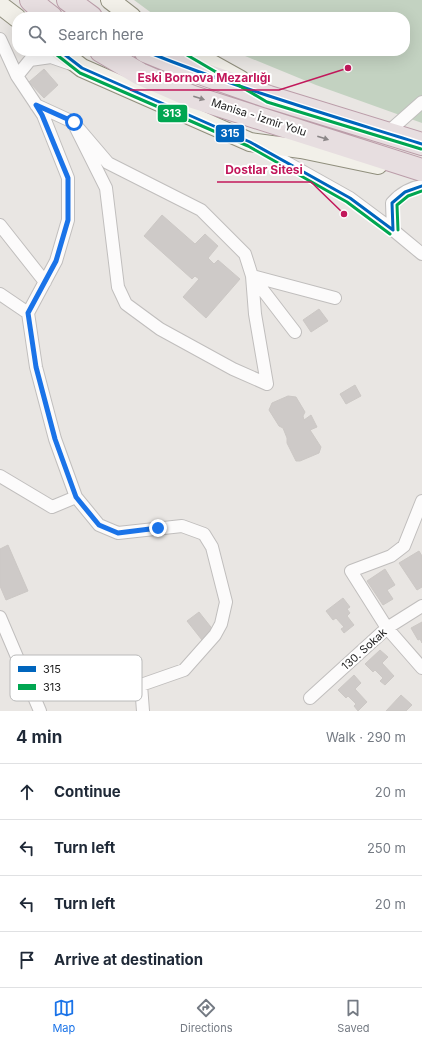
<!DOCTYPE html>
<meta charset="utf-8">
<style>
:root{--surface:#fff;--page:#f2f2f3;--text:#1f2937;--muted:#747a83;--line:#e0e1e3;--accent:#1a73e8}
body{margin:0;font-family:Inter,sans-serif;background:var(--page);color:var(--text)}
.stop{position:absolute;width:12px;height:12px;margin:-9px;border:3px solid #1a73e8;border-radius:50%;background:#fff}
.stop.end{background:#1a73e8;border-color:#fff;box-shadow:0 1px 4px #0008}
.list{margin:0;padding:0;list-style:none}
h2{display:flex;justify-content:space-between;align-items:center;height:52px;margin:0;padding:0 16px;font-size:17px}
h2 small{font-size:13px;font-weight:400;color:var(--muted)}
.list li{display:grid;grid-template-columns:26px 1fr auto;gap:12px;align-items:center;box-sizing:border-box;height:56px;padding:0 16px;border-top:1px solid var(--line)}
.list b{display:block;font-size:15px;white-space:nowrap}
.list em{font-size:13px;font-style:normal;color:var(--muted)}
.icon{flex:none;width:22px;height:22px;fill:none;stroke:currentColor;stroke-width:2;stroke-linecap:round;stroke-linejoin:round}
.map{position:relative;flex:none;width:422px;height:711px;overflow:hidden}
.search{position:absolute;background:var(--surface);box-shadow:0 4px 16px #0002;left:12px;right:12px;top:12px;height:44px;display:flex;align-items:center;gap:10px;box-sizing:border-box;padding:0 14px;border-radius:16px;color:var(--muted);font-size:15px}
.sheet{height:276px;background:var(--surface)}
nav{display:flex;justify-content:space-around;align-items:center;box-sizing:border-box;height:56px;border-top:1px solid var(--line);background:var(--surface);font-size:11px;color:var(--muted)}
nav a{display:grid;justify-items:center;gap:2px}
nav .on{color:var(--accent)}
.map>svg:first-child{display:block}
.cemetery{fill:#c3d2c1}
.building{fill:#cecac8;stroke:#ccc8c5}
.lines{fill:none;stroke-linecap:round;stroke-linejoin:round}
.street-casing{stroke:#c0bebd;stroke-width:14}
.secondary-casing{stroke:#908f7d;stroke-width:20}
.highway-casing{stroke:#bb9da9;stroke-width:24}
.street{stroke:#fcfbfb;stroke-width:12}
.secondary{stroke:#f2f0e9;stroke-width:18}
.highway{stroke:#e7dee0;stroke-width:22}
.bus-1-casing{stroke:#fff;stroke-width:6}
.bus-2-casing{stroke:#fff;stroke-width:6}
.bus-1{stroke:#0065bd;stroke-width:3}
.bus-2{stroke:#00a651;stroke-width:3}
.oneway{fill:#8b8687}
.route{stroke:#1a73e8;stroke-width:5}
.labels{text-anchor:middle;dominant-baseline:central;stroke-width:4;stroke-linejoin:round;paint-order:stroke}
.street-label{font-size:11px;fill:#1a1a1a;stroke:#fff}
.key{fill:#fff;stroke:#bababa;stroke-width:1}
.key-label{font-size:11px;fill:#1a1a1a}
.leader{fill:none;stroke:#c2185b;stroke-width:1.5}
.callout-dot{fill:#c2185b;stroke:#fff;stroke-width:1.5}
.callout-label{font-size:12px;text-anchor:middle;font-weight:bold;fill:#c2185b;stroke:#fff;stroke-width:4;stroke-linejoin:round;paint-order:stroke}
.line-badge{stroke:#fff;stroke-width:1.5}
.badge-label{font-size:11px;text-anchor:middle;font-weight:bold;fill:#fff}
</style>
<div class="map">
<svg width="422" height="711" viewBox="0 0 422 711">
<rect width="100%" height="100%" fill="#e9e6e3"/>
<path class="cemetery" d="M 134,0 L 422,0 L 422,123 L 316,85 L 233,51 L 405,51 L 405,17 L 157,17 Z"/>
<path class="building" d="M 44,69 L 58,85 L 44,98 L 29,82 Z
M 162,215 L 195,244 L 205,234 L 218,246 L 208,258 L 214,264 L 218,260 L 240,279 L 206,318 L 183,297 L 199,279 L 195,276 L 192,279 L 144,236 Z
M 319,309 L 328,321 L 311,332 L 303,320 Z
M 355,385 L 361,396 L 346,404 L 340,394 Z
M 288,396 L 296,397 L 305,412 L 303,416 L 304,420 L 311,415 L 317,427 L 310,430 L 321,447 L 319,453 L 300,461 L 296,461 L 287,443 L 287,438 L 283,428 L 279,426 L 269,410 L 272,403 Z
M 8,545 L 28,591 L 6,600 L 0,586 L 0,549 Z
M 419,551 L 422,556 L 422,587 L 417,590 L 399,563 Z
M 385,569 L 395,585 L 387,590 L 393,599 L 383,605 L 367,581 Z
M 343,598 L 350,607 L 347,609 L 350,613 L 347,616 L 354,625 L 344,633 L 341,629 L 344,627 L 336,618 L 333,620 L 326,611 Z
M 199,612 L 214,631 L 202,640 L 187,621 Z
M 422,622 L 422,643 L 420,639 L 418,640 L 411,628 Z
M 380,650 L 388,657 L 382,663 L 394,676 L 385,685 L 380,681 L 383,678 L 375,670 L 373,672 L 365,664 Z
M 354,675 L 361,683 L 355,689 L 367,702 L 358,711 L 354,706 L 356,704 L 348,696 L 346,698 L 338,690 Z
M 401,695 L 412,705 L 406,711 L 386,711 Z"/>
<g class="lines">
<g class="street-casing">
<path id="street" d="M 0,39 L 17,76 L 43,115 L 68,178 L 68,220 L 56,261 L 28,313 L 36,367 L 55,439 L 76,497 L 99,525 L 118,533 L 182,526 L 204,534 L 212,547 L 226,602 L 221,624 L 215,635 L 184,670 L 141,685 L 143,711
M 17,76 L 30,60 L 51,57 L 71,64
M 36,105 L 73,122 L 108,163 L 201,210 L 245,254 L 252,276 L 255,314 L 267,384 L 233,369 L 160,329 L 126,304 L 118,287 L 106,188 L 73,122
M 387,133 L 422,102
M 259,147 L 350,198 L 393,230 L 422,254
M 0,225 L 45,282
M 393,230 L 392,203 C 400,194 409,188 422,186
M 0,294 L 28,313
M 295,332 L 252,276 L 335,298
M 0,476 L 52,507 L 76,497
M 422,501 L 404,546 L 391,556 L 351,571 L 387,628 L 422,668
M 0,617 L 40,711
M 310,698 L 387,628 L 422,606"/>
</g>
<g class="secondary-casing">
<path id="secondary" d="M 110,0 L 132,17
M 0,5 L 17,18
M 60,51 L 82,68 L 250,142 L 301,149 L 378,165
M 189,51 L 241,80"/>
</g>
<g class="highway-casing">
<path id="highway" d="M 31,0 L 42,10 L 51,17
M 68,0 L 91,17
M 101,51 L 140,74 L 193,97 L 422,170
M 145,51 L 197,72 L 269,97 L 422,144"/>
</g>
<use href="#street" class="street"/>
<use href="#secondary" class="secondary"/>
<use href="#highway" class="highway"/>
<g class="bus-1-casing">
<path id="bus-1" d="M 60,51 L 82,68 L 250,142 L 350,198 L 393,230
M 145,51 C 236,88 329,115 422,144
M 393,230 L 392,203 L 405,192 L 422,186"/>
</g>
<g class="bus-2-casing">
<path id="bus-2" d="M 57,55 L 80,73 L 248,146 L 347,202 L 390,234
M 187,55 L 267,102 L 421,149
M 398,230 L 397,205 L 408,196 L 422,191"/>
</g>
<use href="#bus-1" class="bus-1"/>
<use href="#bus-2" class="bus-2"/>
</g>
<defs><path id="oneway-solid" d="M-6-.8H1V-3.2L6.5 0L1 3.2V.8H-6Z"/></defs>
<g class="oneway">
<use href="#oneway-solid" transform="translate(199 98) rotate(18)"/>
<use href="#oneway-solid" transform="translate(323 138) rotate(18)"/>
</g>
<g class="lines">
<path class="route" d="M 74,122 L 36,105 L 42,115 L 68,178 L 68,220 L 56,261 L 28,313 L 36,367 L 55,439 L 76,497 L 99,525 L 118,533 L 158,528"/>
</g>
<g class="labels">
<g class="street-label">
<text transform="translate(259 117) rotate(18)">Manisa - İzmir Yolu</text>
<text transform="translate(364 649) rotate(-42)">130. Sokak</text>
</g>
</g>
<rect x="10" y="655" width="132" height="46" rx="6" class="key"/>
<rect x="18" y="666" width="18" height="6" fill="#0065bd"/>
<rect x="18" y="684" width="18" height="6" fill="#00a651"/>
<g class="key-label">
<text x="43" y="673">315</text>
<text x="43" y="691">313</text>
</g>
<path class="leader" d="M348 68L279 90H130M344 214L311 182H217"/>
<g class="callout-dot">
<circle cx="348" cy="68" r="4"/>
<circle cx="344" cy="214" r="4"/>
</g>
<g class="callout-label">
<text x="204" y="82">Eski Bornova Mezarlığı</text>
<text x="264" y="174">Dostlar Sitesi</text>
</g>
<g class="line-badge">
<rect x="157" y="104" width="31" height="19" rx="4" fill="#00a651"/>
<rect x="215" y="124" width="30" height="19" rx="4" fill="#0065bd"/>
</g>
<g class="badge-label">
<text x="172" y="117">313</text>
<text x="230" y="137">315</text>
</g>
</svg>
<div class="stop" style="left:74px;top:122px"></div>
<div class="stop end" style="left:158px;top:528px"></div>
<div class="search"><svg class="icon" aria-label="search" viewBox="0 0 24 24"><circle cx="10" cy="10" r="6"/><path d="M15 15l6 6"/></svg>Search here</div>
</div>
<section class="sheet">
<h2>4 min<small>Walk · 290 m</small></h2>
<ul class="list">
<li><svg class="icon" aria-label="ahead" viewBox="0 0 24 24"><path d="M12 20V5M6 11l6-6 6 6"/></svg><div><b>Continue</b></div><em>20 m</em></li>
<li><svg class="icon" aria-label="left" viewBox="0 0 24 24"><path d="M17 20v-9H6M10 6l-5 5 5 5"/></svg><div><b>Turn left</b></div><em>250 m</em></li>
<li><svg class="icon" aria-label="left" viewBox="0 0 24 24"><path d="M17 20v-9H6M10 6l-5 5 5 5"/></svg><div><b>Turn left</b></div><em>20 m</em></li>
<li><svg class="icon" aria-label="arrive" viewBox="0 0 24 24"><path d="M6 21V4h12l-3 4 3 4H6"/></svg><div><b>Arrive at destination</b></div></li>
</ul>
</section>
<nav>
<a class="on"><svg class="icon" aria-label="map" viewBox="0 0 24 24"><path d="M3 6l6-2 6 2 6-2v14l-6 2-6-2-6 2zM9 4v14M15 6v14"/></svg>Map</a>
<a><svg class="icon" aria-label="directions" viewBox="0 0 24 24"><path d="M12 3l9 9-9 9-9-9zM9 14v-3h6M13 9l2 2-2 2"/></svg>Directions</a>
<a><svg class="icon" aria-label="saved" viewBox="0 0 24 24"><path d="M7 4h10v16l-5-4-5 4z"/></svg>Saved</a>
</nav>
